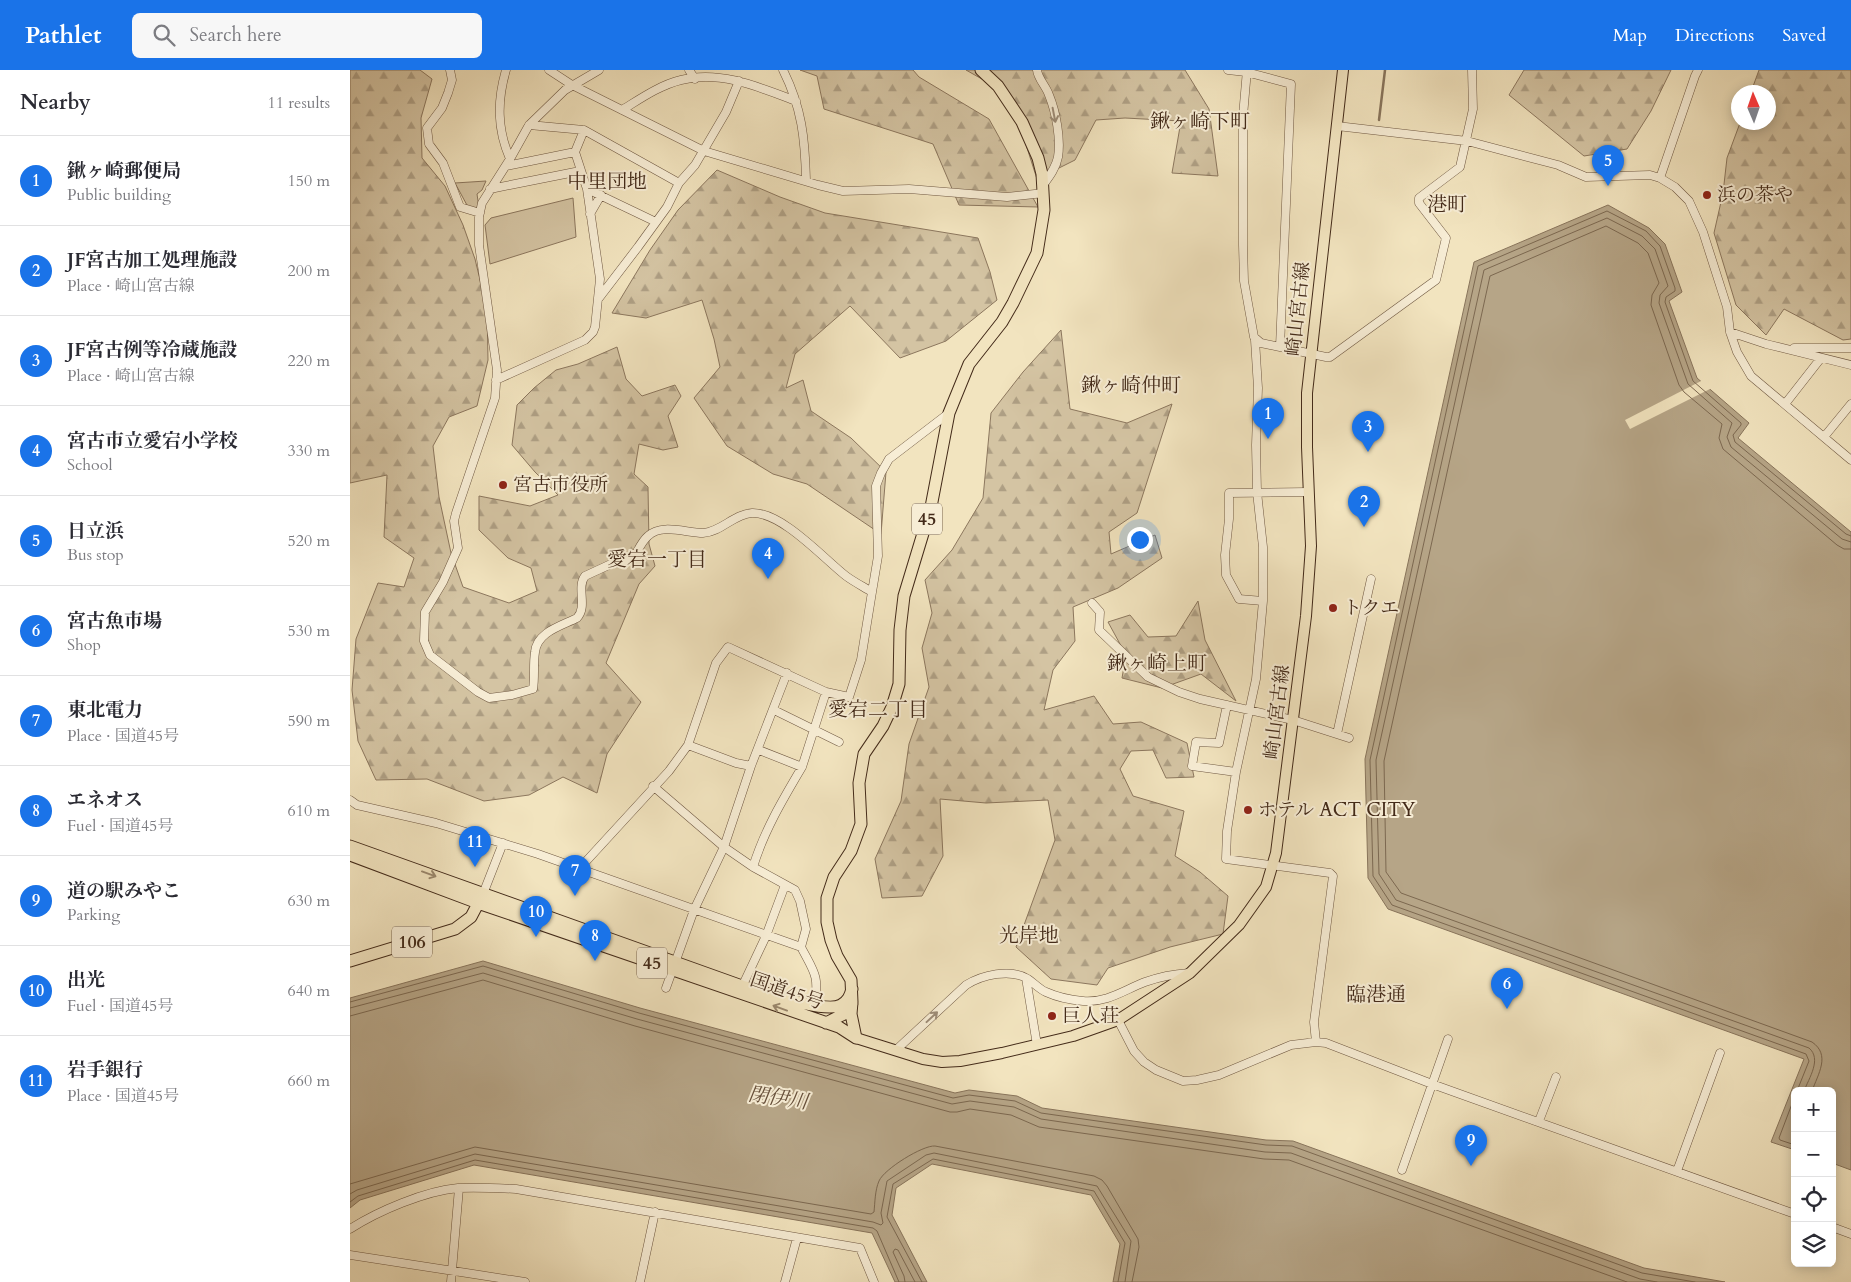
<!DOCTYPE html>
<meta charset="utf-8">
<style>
:root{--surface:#fff;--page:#f7f7f7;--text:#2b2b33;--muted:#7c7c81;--line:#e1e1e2;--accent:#1a73e8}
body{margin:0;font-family:Cardo,"Noto Serif JP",serif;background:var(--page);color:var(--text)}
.controls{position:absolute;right:15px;bottom:15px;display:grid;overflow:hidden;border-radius:8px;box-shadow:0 2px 12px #0003}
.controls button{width:45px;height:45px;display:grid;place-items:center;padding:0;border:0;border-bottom:1px solid var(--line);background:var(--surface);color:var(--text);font:25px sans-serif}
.compass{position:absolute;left:1381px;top:15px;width:45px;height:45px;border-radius:50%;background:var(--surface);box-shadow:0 2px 12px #0003;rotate:358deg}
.you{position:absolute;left:789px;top:469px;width:18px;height:18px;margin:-12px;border:4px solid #fff;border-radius:50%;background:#1a73e8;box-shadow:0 0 0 8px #1a73e833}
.badge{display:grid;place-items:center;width:32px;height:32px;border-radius:50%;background:var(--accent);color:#fff;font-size:16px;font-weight:700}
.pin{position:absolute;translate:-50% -41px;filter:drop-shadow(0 1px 2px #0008)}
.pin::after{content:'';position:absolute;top:26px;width:18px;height:15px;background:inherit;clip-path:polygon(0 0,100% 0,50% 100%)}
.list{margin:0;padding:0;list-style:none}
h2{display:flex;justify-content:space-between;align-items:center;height:65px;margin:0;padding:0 20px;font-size:21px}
h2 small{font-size:16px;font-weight:400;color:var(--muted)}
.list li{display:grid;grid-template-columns:32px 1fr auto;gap:15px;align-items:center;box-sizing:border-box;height:90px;padding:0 20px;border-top:1px solid var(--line)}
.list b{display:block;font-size:19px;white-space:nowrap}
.list p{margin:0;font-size:16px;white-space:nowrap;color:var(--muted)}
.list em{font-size:16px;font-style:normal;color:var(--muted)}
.icon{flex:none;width:28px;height:28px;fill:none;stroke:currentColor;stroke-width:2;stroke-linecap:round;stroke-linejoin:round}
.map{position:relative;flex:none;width:1501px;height:1212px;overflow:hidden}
header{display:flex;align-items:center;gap:30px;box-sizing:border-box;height:70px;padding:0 25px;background:var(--accent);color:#fff}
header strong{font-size:24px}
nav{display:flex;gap:28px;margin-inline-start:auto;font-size:18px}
.search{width:350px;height:45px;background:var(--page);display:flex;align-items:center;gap:12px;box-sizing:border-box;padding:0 18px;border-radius:8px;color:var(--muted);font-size:19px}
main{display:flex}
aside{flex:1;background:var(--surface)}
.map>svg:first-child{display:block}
.forest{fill:url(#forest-firs);stroke:#8c775e}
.park{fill:#d4c4a3;stroke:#8c775e}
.water{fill:#b6a587;stroke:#88745b}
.pier{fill:#f2e4bf}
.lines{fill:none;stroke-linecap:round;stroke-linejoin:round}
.shore{stroke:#7c6850;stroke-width:1}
.stream{stroke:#88745b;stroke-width:2.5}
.minor-casing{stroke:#6f5842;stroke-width:9}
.major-casing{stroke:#432a19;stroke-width:12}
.highway-casing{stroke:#432a19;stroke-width:13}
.minor{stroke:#f7edd5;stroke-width:8}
.major{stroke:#f2e4bf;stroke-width:10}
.highway{stroke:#f2e4bf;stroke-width:11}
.oneway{stroke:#9d8c77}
.oneway2{stroke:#9a876c}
.poi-dot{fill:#8f2418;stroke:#f7edd5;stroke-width:2}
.labels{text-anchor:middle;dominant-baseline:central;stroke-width:4;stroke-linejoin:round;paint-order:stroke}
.shield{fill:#f7edd5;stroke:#796451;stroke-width:1}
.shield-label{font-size:18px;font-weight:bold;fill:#432a19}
.poi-label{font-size:19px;fill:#432a19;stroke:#f7edd5;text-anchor:start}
.street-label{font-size:19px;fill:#432a19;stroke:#f7edd5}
.neighbourhood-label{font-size:20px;fill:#432a19;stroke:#f7edd5}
.water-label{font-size:20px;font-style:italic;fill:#664f3a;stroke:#f7edd5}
</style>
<header>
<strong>Pathlet</strong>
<div class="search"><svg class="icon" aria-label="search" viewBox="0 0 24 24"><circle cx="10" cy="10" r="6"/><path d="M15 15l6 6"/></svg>Search here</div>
<nav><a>Map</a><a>Directions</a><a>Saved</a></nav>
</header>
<main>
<aside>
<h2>Nearby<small>11 results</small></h2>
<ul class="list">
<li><span class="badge">1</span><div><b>鍬ヶ崎郵便局</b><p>Public building</p></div><em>150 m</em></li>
<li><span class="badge">2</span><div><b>JF宮古加工処理施設</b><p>Place · 崎山宮古線</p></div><em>200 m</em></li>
<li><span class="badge">3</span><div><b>JF宮古例等冷蔵施設</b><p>Place · 崎山宮古線</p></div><em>220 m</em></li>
<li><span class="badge">4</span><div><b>宮古市立愛宕小学校</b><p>School</p></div><em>330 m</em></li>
<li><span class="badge">5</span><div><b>日立浜</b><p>Bus stop</p></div><em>520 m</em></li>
<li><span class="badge">6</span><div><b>宮古魚市場</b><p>Shop</p></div><em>530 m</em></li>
<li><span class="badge">7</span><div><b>東北電力</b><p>Place · 国道45号</p></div><em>590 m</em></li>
<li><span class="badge">8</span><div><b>エネオス</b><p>Fuel · 国道45号</p></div><em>610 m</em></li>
<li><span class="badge">9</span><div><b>道の駅みやこ</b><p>Parking</p></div><em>630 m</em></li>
<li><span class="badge">10</span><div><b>出光</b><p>Fuel · 国道45号</p></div><em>640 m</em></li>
<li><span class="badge">11</span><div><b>岩手銀行</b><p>Place · 国道45号</p></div><em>660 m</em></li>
</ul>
</aside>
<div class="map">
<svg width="1501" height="1212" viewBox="0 0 1501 1212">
<defs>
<pattern id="forest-firs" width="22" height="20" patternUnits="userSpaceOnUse" patternTransform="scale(1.25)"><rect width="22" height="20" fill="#d4c4a3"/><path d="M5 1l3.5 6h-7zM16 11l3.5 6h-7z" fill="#ae9f84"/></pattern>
</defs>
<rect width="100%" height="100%" fill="#f2e4bf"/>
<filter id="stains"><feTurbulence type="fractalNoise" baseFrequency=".004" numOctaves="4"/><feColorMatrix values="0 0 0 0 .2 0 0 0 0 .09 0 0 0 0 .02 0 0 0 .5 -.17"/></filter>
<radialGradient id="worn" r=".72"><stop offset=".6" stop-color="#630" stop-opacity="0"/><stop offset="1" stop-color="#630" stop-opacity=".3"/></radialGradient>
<path class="forest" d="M 0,0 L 70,0 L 82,9 L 71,48 L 72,88 L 95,116 L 113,155 L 125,189 L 137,239 L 138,290 L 127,336 L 99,347 L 83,376 L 89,427 L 101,483 L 113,517 L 159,533 L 187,521 L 181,498 L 158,488 L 129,460 L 129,426 L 180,436 L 208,425 L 185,402 L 162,375 L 167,335 L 184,318 L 206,300 L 228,294 L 267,277 L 276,309 L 292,326 L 325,315 L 331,326 L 318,346 L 328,377 L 313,380 L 289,374 L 284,404 L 298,417 L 299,474 L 305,496 L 289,514 L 256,593 L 291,632 L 257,684 L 247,723 L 213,707 L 179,725 L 134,731 L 77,709 L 26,710 L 8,671 L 2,620 L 6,569 L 28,513 L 54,517 L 64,488 L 34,467 L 37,405 L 0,413 Z
M 450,0 L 563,0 L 569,7 L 639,49 L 688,137 L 609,135 L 583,74 L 474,39 L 467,6 Z
M 616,0 L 835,0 L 859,39 L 868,106 L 822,103 L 831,51 L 775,48 L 746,50 L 725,90 L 687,109 L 660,25 Z
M 1174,0 L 1321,0 L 1301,41 L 1277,79 L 1234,86 L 1159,25 Z
M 1409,0 L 1501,0 L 1501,269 L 1493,270 L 1434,239 L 1416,265 L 1386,235 L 1364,163 L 1373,123 L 1377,88 L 1390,53 L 1418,52 L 1418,22 L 1401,22 Z
M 367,100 L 430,127 L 475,143 L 628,168 L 640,202 L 647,230 L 596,271 L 550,288 L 500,236 L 445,284 L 436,318 L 453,310 L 461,341 L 501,368 L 536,402 L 531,464 L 457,414 L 423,404 L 377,376 L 344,328 L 370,297 L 364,269 L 352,230 L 296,248 L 262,243 L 300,180 L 328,140 Z
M 711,260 L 720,339 L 777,353 L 822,334 L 787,443 L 759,462 L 761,484 L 805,465 L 812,488 L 768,518 L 723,537 L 725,571 L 703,600 L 694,640 L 744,626 L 763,654 L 791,652 L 837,673 L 844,707 L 816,708 L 803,680 L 781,681 L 770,699 L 783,726 L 834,741 L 825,786 L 850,802 L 878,826 L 873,864 L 820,877 L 758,898 L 747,915 L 701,909 L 666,877 L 705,770 L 698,730 L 636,733 L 590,729 L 593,786 L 572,826 L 532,828 L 525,789 L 551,731 L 559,674 L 579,617 L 572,578 L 582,543 L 575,510 L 602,480 L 633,428 L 641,343 L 673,302 Z
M 848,531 L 855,570 L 886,631 L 851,604 L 812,618 L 772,608 L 776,585 L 758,552 L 780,545 L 798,567 L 826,566 Z"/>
<path class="park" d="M 136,111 L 132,120 L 127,124 L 129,138 L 118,137 L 105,113 Z
M 223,128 L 226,167 L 140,194 L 135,155 L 141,148 Z"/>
<path class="water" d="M 1258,135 L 1299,158 L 1315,174 L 1332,222 L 1319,231 L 1347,308 L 1399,353 L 1388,368 L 1501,462 L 1501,1100 L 1482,1093 L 1482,1021 L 1445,1021 L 1445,1080 L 1421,1072 L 1454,989 L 1038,839 L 1018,808 L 1015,689 L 1124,192 Z
M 133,891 L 290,938 L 605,1023 L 619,1020 L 667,1026 L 692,1038 L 916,1070 L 943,1071 L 1294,1198 L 1375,1212 L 763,1212 L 770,1174 L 741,1125 L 582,1094 L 546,1118 L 542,1145 L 577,1212 L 545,1212 L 522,1163 L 124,1095 L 10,1130 L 0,1138 L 0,928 Z"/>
<path class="pier" d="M 1353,310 L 1362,318 L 1280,359 L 1275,350 Z"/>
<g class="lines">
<path class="shore" d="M 0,932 L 133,896 L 289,943 L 603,1028 L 619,1025 L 665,1031 L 691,1043 L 916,1075 L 942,1076 L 1292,1203 L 1345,1212
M 0,938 L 133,903 L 287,949 L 602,1034 L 620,1031 L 664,1037 L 691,1049 L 915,1082 L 941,1083 L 1290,1209 L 1307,1212
M 0,946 L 133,910 L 285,956 L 600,1042 L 607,1042 L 620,1039 L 661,1045 L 689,1057 L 914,1089 L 939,1090 L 1277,1212
M 1447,1021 L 1459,991 L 1456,984 L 1042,835 L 1023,806 L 1020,690 L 1128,196 L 1257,141 L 1296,161 L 1310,176 L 1325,218 L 1325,221 L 1316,227 L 1315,232 L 1343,311 L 1391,353 L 1391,355 L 1383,365 L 1385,372 L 1496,464 L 1501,466
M 1454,1021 C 1459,1008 1472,989 1459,978 L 1046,830 L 1029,804 L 1026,690 L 1134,200 L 1257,148 L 1292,166 L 1305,179 L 1318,216 L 1310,225 L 1309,233 L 1338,314 L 1382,353 L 1377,367 L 1381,377 L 1492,469 L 1501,472
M 1462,1021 C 1468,1004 1481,985 1462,972 L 1051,823 L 1036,802 L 1034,691 L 1140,206 L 1256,156 L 1288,173 L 1298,183 L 1309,213 L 1302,225 L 1301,235 L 1329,315 L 1334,322 L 1372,354 L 1369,368 L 1373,379 L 1487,475 L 1494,479 L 1501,479
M 1445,1026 L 1429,1068 L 1430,1070 L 1445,1075
M 0,1114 L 125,1077 L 521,1144 L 524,1142 C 525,1132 525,1120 529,1111 C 534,1099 573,1075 585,1076 L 744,1106 L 752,1110 L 757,1116 L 788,1169 L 789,1177 L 782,1212
M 0,1124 L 7,1120 L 125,1084 L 523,1152 L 531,1155 L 533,1153 L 531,1143 L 537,1111 L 576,1085 L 584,1083 L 747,1116 L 781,1171 L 775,1212
M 0,1132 L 8,1126 L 125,1090 L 523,1158 L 527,1161 L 549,1212
M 555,1212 L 554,1206 L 543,1182 L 545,1179 L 548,1180 L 565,1212
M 572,1212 L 537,1147 L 543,1114 L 583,1089 L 744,1121 L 775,1173 L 768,1212"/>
<path class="stream" d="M 1029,50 L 1035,0"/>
<g class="minor-casing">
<path id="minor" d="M 100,0 L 102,10 L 98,23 L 92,38 L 77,58 L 79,74 L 93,93 L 110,137 L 130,143
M 156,0 C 147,31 147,59 160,89
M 199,0 L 222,15 L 354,81 L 468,115 L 493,121 L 559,119 L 657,127 L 694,123
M 339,0 L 345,9
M 433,0 C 452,38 455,69 456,110
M 687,0 C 688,9 696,16 699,25 C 706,42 711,69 708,87 C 706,98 699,107 693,115
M 878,0 L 896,2 L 941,14 L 930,277
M 897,0 L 893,46 L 893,175 L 894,211 L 904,267 L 911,273 L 976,287 L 980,287 L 1086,210 L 1096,168 L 1069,133 L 1069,128 L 1110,97 L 1123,39 L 1122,0
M 272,40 C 290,29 310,15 331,10 C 370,0 409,17 446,31
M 179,55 L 234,60 L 329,113
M 987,56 L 1117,71 L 1208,95 L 1236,107 L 1300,105 L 1310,108 L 1325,117 L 1339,131 L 1353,162 L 1377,237 L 1380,262 L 1387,282 L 1401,306 L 1501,390
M 156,96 L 225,82
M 1310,108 L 1345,6 L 1348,0
M 140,119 L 230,101
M 237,119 L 306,152
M 240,144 L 251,125
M 249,228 L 288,177 L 317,137 L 329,113 L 345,95 L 376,42 L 389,11
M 1380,262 L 1416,274 L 1501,295
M 1444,278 L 1501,278
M 146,310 L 235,270 L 243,262 L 245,257 L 250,209 L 237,119 L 225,82 L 234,60
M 1435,334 L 1471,288
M 1474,367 L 1501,334
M 522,522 L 528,486 L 526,416 L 531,403 L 539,389 L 599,343
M 913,531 L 889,529 L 876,505 L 875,485 L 879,449 L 879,423 L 958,422
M 742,533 L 750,542 L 749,560 L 798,607 L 829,622 L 850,629 L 943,650 L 999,668
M 877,635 L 869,673 L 846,672 L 842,696 L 886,702
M 424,640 L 489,672
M 987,664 L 1021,509
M 338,675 L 386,693 L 401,696
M 452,697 L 476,622
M 0,730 L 7,735 L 86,753 L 188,784 L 451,877 L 456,859 L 450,831 L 445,820 L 403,797 L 374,777 L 303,716
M 403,797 C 414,761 433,729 452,697 L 409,680
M 229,799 L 319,701 L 338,675 L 366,593 L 378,577 L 476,622 L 499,627 L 511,590 L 522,522 C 514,517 504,512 496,506 C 473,488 432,442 402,443 C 384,444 371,462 353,463 C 336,463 312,453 298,466 C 291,472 288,481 283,489 L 261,494 L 235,506 C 226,518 238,536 227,548 C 211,556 187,562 185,582 C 183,595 185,607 183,619 L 162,625 L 139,628 L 128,622 L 80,585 L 74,571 L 75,542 L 93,512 L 108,478 L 104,451 L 106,443 L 145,328 L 147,300 L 129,175 L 129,147 L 132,133 L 160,89 L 179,55 L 215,20 L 249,0
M 133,824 L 153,773
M 451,877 C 464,902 470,906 464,935
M 676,908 L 687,975
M 316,918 L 344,840 L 374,777 L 401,696 L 437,603
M 391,919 L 416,866 L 435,815
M 768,950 L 784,981 L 794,992 L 806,1000 L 833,1011 L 847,1010 L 869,1005 L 941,975 L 966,972 L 964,952 L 983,806 L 980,803 L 876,789 L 877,761 L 886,702 L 906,609 L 913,531 L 913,477 L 907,422 L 906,375 L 908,318 L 905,270
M 966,972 L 976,973 L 1082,1014 L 1445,1144
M 546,980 L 616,915 C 632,905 660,898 678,909 C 684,913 689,919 696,922 C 707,927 721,930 733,931 C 757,933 774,920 795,912 C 809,907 824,904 839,903
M 1189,1051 L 1206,1007
M 1052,1100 L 1098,969
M 1327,1101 L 1370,983
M 1482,1157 L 1501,1164
M 0,1159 C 28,1141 75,1121 108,1118 C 127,1117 147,1118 166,1119 L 510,1178 L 524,1212
M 0,1185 L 175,1212
M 101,1212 L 109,1118
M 290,1212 L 305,1142
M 435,1212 L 447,1168"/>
</g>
<g class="major-casing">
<path id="major" d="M 506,968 L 573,989 L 592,992 L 610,991 L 652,983 L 723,966 L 768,950 L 840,903 L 889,855 L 916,817 L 926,783 L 956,546 L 961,476 L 957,377 L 957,323 L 993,0"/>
</g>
<g class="highway-casing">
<path id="highway" d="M 0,776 L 392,916 C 411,921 475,944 491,935 C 498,931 500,926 502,919
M 0,785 L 128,833 L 489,957 L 506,968
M 0,891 L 105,859 L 121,847 L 132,826
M 476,953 L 496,943 L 502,934
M 506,968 L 501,944 L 502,932 L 501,910 L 487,886 L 481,870 L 477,852 L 477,828 L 484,807 L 501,781 L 511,754 L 509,713 L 514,684 L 533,656 L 542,637 L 549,614 L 550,560 L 554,526 L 581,437 L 599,343 L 619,294 L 652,252 L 663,233 L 687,183 L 694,140 L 692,104 L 688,88 L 672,52 L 648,16 L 631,0"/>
</g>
<use href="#minor" class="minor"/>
<use href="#major" class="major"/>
<use href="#highway" class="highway"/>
</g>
<defs><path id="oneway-shaft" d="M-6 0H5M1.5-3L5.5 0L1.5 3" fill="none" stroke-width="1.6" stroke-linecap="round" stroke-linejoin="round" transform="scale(1.25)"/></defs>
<g class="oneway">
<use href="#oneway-shaft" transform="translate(704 45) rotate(79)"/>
<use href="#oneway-shaft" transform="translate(582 947) rotate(-43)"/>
</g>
<g class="oneway2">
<use href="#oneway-shaft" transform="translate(79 804) rotate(20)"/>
<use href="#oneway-shaft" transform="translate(430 938) rotate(-160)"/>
</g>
<g class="poi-dot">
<circle cx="1357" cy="125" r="5"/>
<circle cx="153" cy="415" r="5"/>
<circle cx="983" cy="538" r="5"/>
<circle cx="898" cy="740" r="5"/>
<circle cx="702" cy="946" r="5"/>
</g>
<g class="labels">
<g class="shield">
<rect x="562" y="433.5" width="30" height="31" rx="4"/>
<rect x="42" y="856.5" width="40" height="31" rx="4"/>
<rect x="287" y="877.5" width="30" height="31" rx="4"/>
</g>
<g class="shield-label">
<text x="577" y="449">45</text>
<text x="62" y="872">106</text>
<text x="302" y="893">45</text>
</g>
<g class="poi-label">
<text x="1367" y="125">浜の茶や</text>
<text x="163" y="415">宮古市役所</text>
<text x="993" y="538">トクエ</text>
<text x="908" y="740">ホテル ACT CITY</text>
<text x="712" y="946">巨人荘</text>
</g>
<g class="street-label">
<text transform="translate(948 239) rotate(-84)">崎山宮古線</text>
<text transform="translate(927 642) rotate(-83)">崎山宮古線</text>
<text transform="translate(437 921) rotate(19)">国道45号</text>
</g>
<g class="neighbourhood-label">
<text x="850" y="51">鍬ヶ崎下町</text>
<text x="257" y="111">中里団地</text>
<text x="1097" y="134">港町</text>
<text x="781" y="315">鍬ヶ崎仲町</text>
<text x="307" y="489">愛宕一丁目</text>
<text x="807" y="593">鍬ヶ崎上町</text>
<text x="528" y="639">愛宕二丁目</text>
<text x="679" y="865">光岸地</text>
<text x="1026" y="924">臨港通</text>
</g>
<g class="water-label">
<text transform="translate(428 1028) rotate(8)">閉伊川</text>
</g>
</g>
<rect width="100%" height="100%" filter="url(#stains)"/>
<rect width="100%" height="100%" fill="url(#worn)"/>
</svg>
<div class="controls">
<button>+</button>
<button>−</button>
<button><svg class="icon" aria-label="locate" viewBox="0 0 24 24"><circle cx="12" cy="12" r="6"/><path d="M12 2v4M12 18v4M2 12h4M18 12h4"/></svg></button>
<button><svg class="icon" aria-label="layers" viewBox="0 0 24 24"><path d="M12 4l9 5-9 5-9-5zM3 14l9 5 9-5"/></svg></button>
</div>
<svg class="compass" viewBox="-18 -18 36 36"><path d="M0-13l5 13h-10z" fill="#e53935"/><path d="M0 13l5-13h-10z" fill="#7c7c81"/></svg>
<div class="you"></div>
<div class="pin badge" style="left:918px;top:369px">1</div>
<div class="pin badge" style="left:1014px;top:457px">2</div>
<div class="pin badge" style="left:1018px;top:382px">3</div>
<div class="pin badge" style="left:418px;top:509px">4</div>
<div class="pin badge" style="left:1258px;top:116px">5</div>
<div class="pin badge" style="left:1157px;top:939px">6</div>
<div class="pin badge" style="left:225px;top:826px">7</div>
<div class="pin badge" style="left:245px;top:891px">8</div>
<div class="pin badge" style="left:1121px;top:1096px">9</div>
<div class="pin badge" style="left:186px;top:867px">10</div>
<div class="pin badge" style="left:125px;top:797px">11</div>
</div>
</main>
